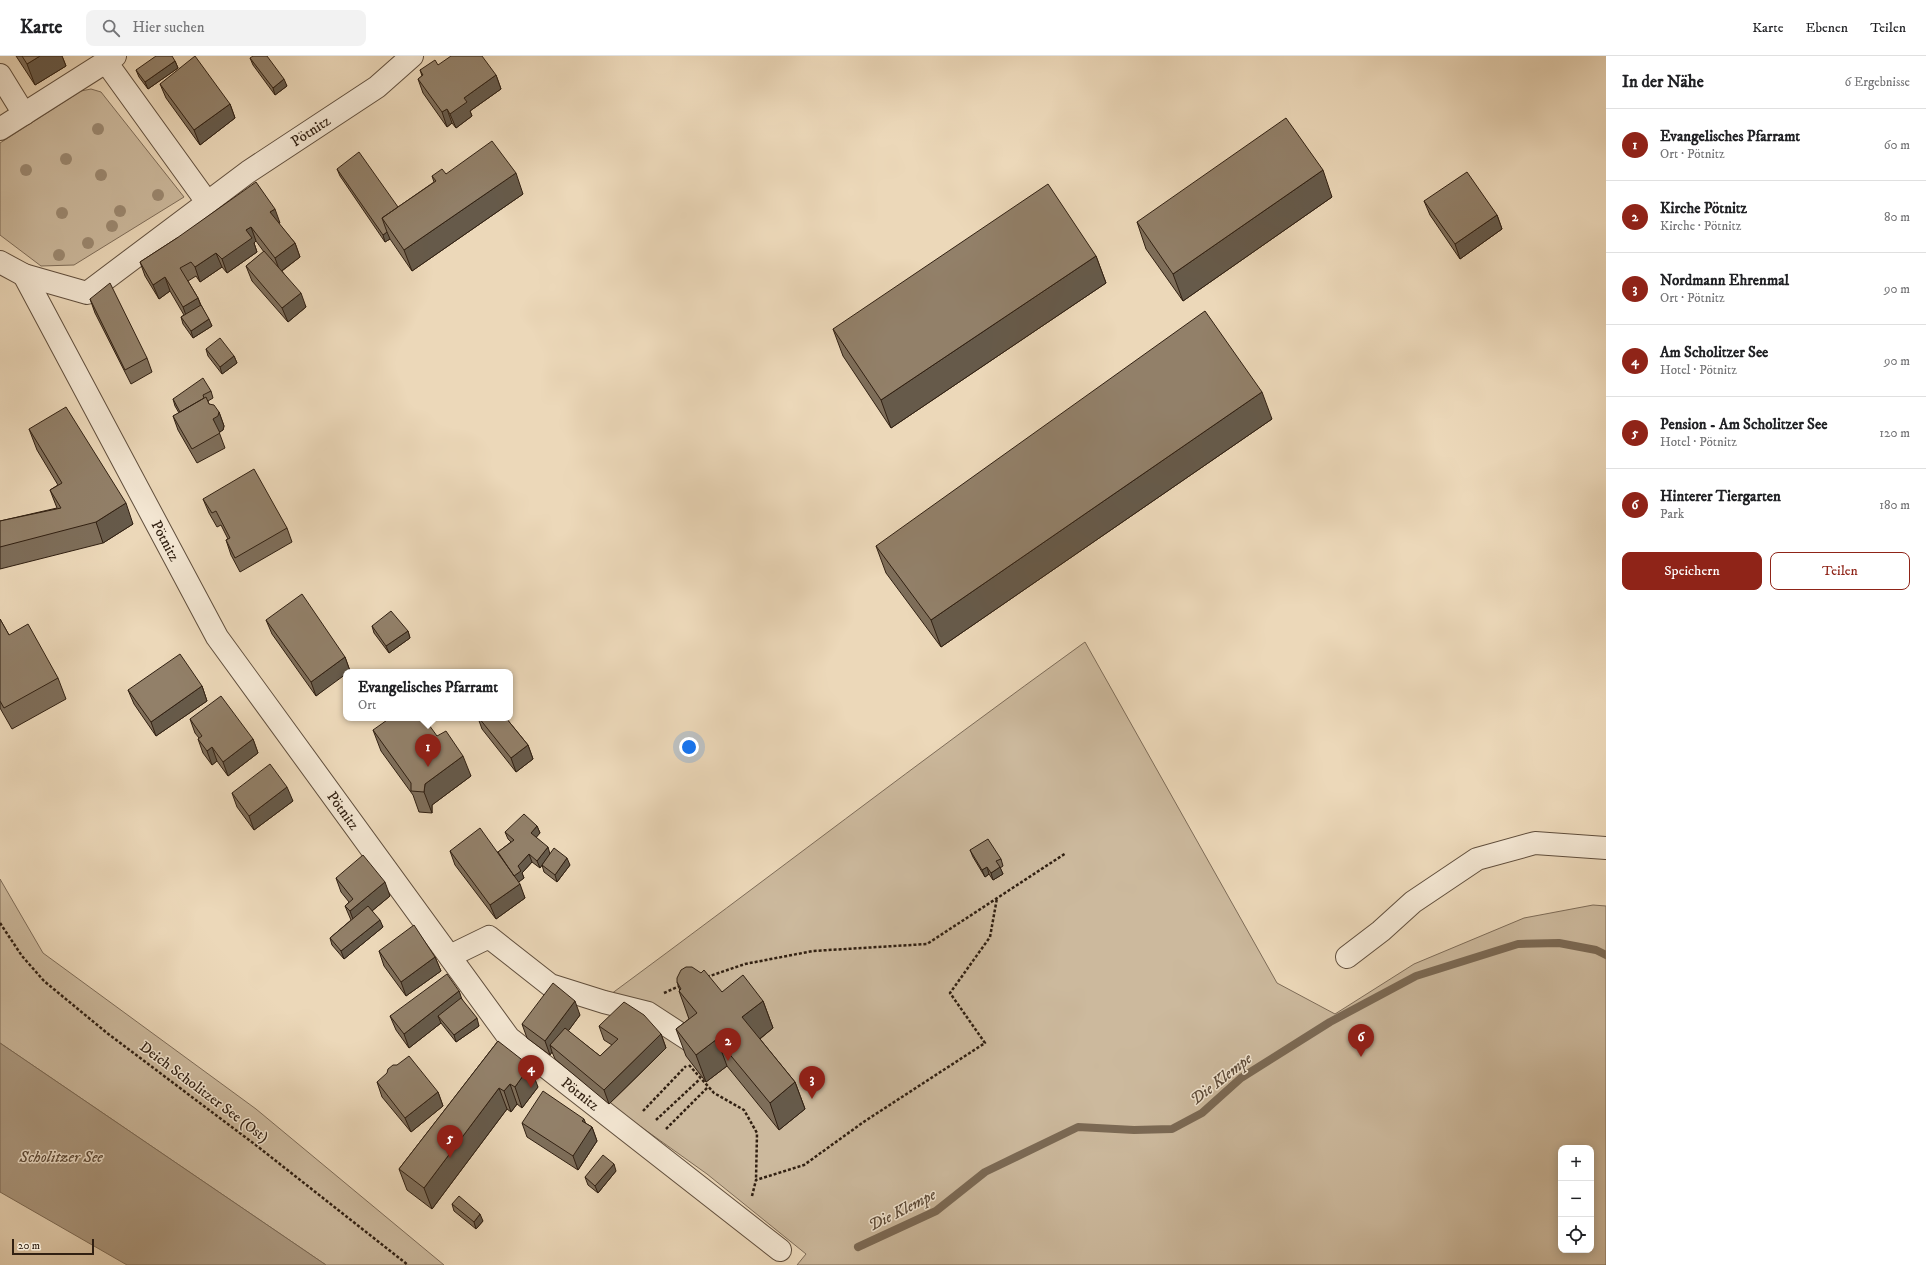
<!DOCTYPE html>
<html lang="de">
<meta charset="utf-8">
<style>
:root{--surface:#fff;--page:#f2f2f2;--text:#202124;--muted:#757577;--line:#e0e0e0;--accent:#8f2418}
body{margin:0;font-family:"IM FELL DW Pica",serif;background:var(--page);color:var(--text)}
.controls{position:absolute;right:12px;bottom:12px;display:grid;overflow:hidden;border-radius:8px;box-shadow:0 2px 10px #0003}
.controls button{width:36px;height:36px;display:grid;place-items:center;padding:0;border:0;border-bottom:1px solid var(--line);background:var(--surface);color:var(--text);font:20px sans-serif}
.scale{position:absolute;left:12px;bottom:10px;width:82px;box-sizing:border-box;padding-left:4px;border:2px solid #312012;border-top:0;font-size:11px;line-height:14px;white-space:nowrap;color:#312012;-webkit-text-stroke:3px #f3e6d2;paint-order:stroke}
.you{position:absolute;left:689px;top:691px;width:14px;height:14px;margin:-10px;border:3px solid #fff;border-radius:50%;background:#1a73e8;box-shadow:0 0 0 6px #1a73e833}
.badge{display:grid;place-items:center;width:26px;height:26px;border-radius:50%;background:var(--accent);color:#fff;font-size:13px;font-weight:700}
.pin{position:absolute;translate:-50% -33px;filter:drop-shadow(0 1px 2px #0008)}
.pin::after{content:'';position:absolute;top:21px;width:14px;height:12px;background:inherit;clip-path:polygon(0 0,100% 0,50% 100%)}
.popup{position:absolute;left:343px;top:613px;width:170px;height:52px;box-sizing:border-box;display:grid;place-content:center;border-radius:8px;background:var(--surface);filter:drop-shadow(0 1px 3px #0005);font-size:13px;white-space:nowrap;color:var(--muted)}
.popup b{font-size:15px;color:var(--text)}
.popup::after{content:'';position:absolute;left:50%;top:100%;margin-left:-8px;border:8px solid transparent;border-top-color:var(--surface)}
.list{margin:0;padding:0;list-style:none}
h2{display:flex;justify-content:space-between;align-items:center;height:52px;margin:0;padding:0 16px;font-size:17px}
h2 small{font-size:13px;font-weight:400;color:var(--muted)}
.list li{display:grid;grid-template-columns:26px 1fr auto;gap:12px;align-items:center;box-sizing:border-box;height:72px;padding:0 16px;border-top:1px solid var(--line)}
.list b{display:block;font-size:15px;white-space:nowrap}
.list p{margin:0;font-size:13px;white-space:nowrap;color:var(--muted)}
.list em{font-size:13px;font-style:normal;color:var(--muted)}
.actions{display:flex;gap:8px;padding:12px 16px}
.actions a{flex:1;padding:9px 0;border:1px solid var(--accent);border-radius:8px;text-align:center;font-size:14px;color:var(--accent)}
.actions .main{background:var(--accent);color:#fff}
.icon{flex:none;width:22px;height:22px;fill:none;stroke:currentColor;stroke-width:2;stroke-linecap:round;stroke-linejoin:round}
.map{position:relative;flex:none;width:1606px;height:1209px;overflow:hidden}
header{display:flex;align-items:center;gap:24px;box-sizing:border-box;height:56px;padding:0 20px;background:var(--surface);border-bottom:1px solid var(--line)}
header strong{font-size:19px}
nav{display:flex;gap:22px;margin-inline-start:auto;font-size:14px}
.search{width:280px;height:36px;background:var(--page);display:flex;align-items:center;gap:10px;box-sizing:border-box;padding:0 14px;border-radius:8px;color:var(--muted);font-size:15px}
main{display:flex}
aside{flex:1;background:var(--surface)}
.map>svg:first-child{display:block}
.green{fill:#ccb99d;stroke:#7e6c58;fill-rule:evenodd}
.water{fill:#ac9980;stroke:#7b6954}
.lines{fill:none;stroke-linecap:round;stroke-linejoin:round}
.stream{stroke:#7b6954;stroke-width:8}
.minor-casing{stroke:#604e3c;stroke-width:24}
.path{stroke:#312012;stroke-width:2.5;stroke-dasharray:3 2;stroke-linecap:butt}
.minor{stroke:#f3e6d2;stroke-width:22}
.tree{fill:#9b8870}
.wall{fill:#7e6e5a;stroke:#312012}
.shaded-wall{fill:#665a4a;stroke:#312012}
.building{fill:#928069;stroke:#312012}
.labels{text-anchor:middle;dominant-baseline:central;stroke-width:3;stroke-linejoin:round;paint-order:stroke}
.street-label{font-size:15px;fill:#312012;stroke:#f3e6d2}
.water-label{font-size:16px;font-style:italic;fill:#5c4a38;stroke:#f3e6d2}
</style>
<header>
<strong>Karte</strong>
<div class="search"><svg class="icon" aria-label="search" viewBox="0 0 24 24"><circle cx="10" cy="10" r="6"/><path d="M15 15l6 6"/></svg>Hier suchen</div>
<nav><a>Karte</a><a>Ebenen</a><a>Teilen</a></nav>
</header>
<main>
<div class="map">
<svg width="1606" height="1209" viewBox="0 0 1606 1209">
<rect width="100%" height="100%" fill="#ecd8b9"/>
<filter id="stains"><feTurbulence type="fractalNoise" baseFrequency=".005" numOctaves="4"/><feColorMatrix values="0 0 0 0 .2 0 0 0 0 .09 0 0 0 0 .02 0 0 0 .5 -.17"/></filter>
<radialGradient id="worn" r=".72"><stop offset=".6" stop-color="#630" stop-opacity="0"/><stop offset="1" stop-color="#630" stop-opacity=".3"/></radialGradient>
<path class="green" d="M 91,33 L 101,36 L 184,141 L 74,209 L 41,210 L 0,179 L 0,87 L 81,35 Z
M 1085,586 L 1277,927 L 1335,958 L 1414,908 L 1524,862 L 1593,849 L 1606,850 L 1606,1209 L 797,1209 L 806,1198 L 707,1118 L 609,1048 L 666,992 L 607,941 C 767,823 924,702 1085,586 ZM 1561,1092 L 1591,1092 L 1591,1194 L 1561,1194 Z
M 0,823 L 43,897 L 256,1053 L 444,1209 L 326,1209 L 0,987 Z"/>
<path class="water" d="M 0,987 L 326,1209 L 127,1209 L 0,1136 Z"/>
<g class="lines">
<path class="stream" d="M 858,1191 L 936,1155 L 985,1116 L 1078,1071 L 1134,1074 L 1172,1073 L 1202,1057 L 1241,1022 L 1330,966 L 1416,920 L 1518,888 L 1559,887 L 1596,894 L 1606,899"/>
<g class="minor-casing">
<g id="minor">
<path d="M 106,6 L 207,146"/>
<path d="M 0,19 L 24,58"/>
<path d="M 0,73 L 115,0"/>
<path id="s1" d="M 0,206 L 24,219 L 87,237 L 248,116 L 377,31 L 412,0"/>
<path id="s2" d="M 24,219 L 217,581 L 509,982 L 780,1194"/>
<path d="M 450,900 L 489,881 L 550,929 L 604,946 L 648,957 L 691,985"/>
<path d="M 1347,901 L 1381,875 L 1413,846 L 1477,803 L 1535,787 L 1606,792"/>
</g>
</g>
<path class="path" d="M 0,867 L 22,900 L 44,925 L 107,977 L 257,1090 L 408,1209
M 707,921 L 745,908 L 813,895 L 927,888 L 1066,797
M 664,937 L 682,929
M 689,1009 L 714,1037 L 744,1054 L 757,1077 L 756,1124
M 643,1055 L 686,1010
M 656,1064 L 700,1023
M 666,1073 L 708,1031
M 752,1140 L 756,1124 L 804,1109 L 865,1065 L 985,987 L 950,937 L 990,881 L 997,842"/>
<use href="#minor" class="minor"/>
</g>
<g class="tree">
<circle cx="98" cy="73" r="6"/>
<circle cx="66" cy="103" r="6"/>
<circle cx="26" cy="114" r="6"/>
<circle cx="101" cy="119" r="6"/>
<circle cx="158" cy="139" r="6"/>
<circle cx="120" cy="155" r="6"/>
<circle cx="62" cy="157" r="6"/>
<circle cx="112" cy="170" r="6"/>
<circle cx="88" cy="187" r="6"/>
<circle cx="59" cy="199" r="6"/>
</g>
<path class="wall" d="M 16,0 L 62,0 L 66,10 L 35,29 Z
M 250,2 L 287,30 L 275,39 L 253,9 Z
M 175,5 L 178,12 L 148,33 L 139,21 L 136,14 Z
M 438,9 L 496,19 L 501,33 L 470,55 L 472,60 L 456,72 L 452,67 L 447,71 L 423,37 L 418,23 L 422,20 L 420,14 Z
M 160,28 L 230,48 L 235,62 L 200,89 L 166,42 Z
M 337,113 L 398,151 L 434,126 L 432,120 L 446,118 L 523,138 L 412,215 L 390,183 L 385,186 L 340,120 Z
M 1332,141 L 1183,245 L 1146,193 L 1137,166 Z
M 1424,145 L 1497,159 L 1502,173 L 1460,203 L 1430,159 Z
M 280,167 L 279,168 L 295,187 L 300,201 L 282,215 L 306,251 L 288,266 L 252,225 L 246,210 L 264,196 L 256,185 L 254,187 L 257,196 L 227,217 L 222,211 L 200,226 L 196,220 L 188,225 L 198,242 L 201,249 L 212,270 L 193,282 L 183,268 L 181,261 L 184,259 L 170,235 L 159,243 L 145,220 L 140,206 L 177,182 Z
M 1096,200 L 1106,227 L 891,372 L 843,300 L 833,273 Z
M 90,243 L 147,302 L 152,316 L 131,328 L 95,257 Z
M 206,293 L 234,300 L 237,307 L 222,318 L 208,300 Z
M 211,335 L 213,342 L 208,345 L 209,348 L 219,356 L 224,370 L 223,374 L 219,376 L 225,392 L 197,407 L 178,374 L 173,360 L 179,357 L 175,350 L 173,343 Z
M 1272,363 L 941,591 L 886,517 L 876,490 Z
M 29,373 L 133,468 L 103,487 L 0,513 L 0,465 L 57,452 L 50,434 L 58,429 L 37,394 Z
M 203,443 L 287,472 L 292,486 L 240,516 L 231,499 L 226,484 L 228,483 L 221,469 L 217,471 L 209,457 Z
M 0,563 L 9,579 L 58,622 L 66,643 L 12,673 L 0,652 Z
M 266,564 L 345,601 L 350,615 L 349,616 L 346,616 L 316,640 L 272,578 Z
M 372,570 L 408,575 L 410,582 L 389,597 L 374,577 Z
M 202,630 L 207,645 L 156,680 L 134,648 L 128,634 Z
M 478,662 L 506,662 L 528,689 L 533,703 L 516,716 L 482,673 Z
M 190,663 L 253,683 L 258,697 L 228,720 L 217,705 L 212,709 L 203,697 L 198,683 L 199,682 L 195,677 Z
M 373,674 L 437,680 L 471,720 L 432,749 L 432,757 L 419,756 L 413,739 L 381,695 Z
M 232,737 L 293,745 L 254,774 L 237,751 Z
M 537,770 L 540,777 L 536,781 L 550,798 L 570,809 L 557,826 L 544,816 L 542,809 L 540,812 L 532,806 L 522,817 L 524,822 L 518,826 L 525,842 L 496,863 L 455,809 L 450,795 L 498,796 L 511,786 L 508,783 L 505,776 Z
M 970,794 L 1001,803 L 1003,810 L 1000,812 L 1003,818 L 993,824 L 989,818 L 985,821 L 973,801 Z
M 336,822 L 390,840 L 372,855 L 383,871 L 344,903 L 332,889 L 330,882 L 351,864 L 345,850 L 349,846 L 341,836 Z
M 379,895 L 435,901 L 441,915 L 406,940 L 384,910 Z
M 677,926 L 763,945 L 773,972 L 760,983 L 795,1026 L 805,1053 L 779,1074 L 727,1010 L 706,1026 L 686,1000 L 676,973 L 689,963 L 679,935 L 680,935 Z
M 459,935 L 461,942 L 479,970 L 456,986 L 441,967 L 409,992 L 396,974 L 390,960 Z
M 580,959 L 568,975 L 600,1000 L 612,989 L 604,984 L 599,970 L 661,978 L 666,992 L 609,1048 L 555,1003 L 552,996 L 550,999 L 527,982 L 522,968 Z
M 498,985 L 538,1031 L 522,1052 L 517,1048 L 511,1056 L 507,1053 L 432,1153 L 407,1134 L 399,1113 Z
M 377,1026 L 438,1036 L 443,1050 L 411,1076 L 382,1041 Z
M 522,1067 L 585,1067 L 592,1071 L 597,1085 L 578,1114 L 527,1081 Z
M 616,1115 L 598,1137 L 588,1129 L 585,1121 Z
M 452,1148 L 483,1165 L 476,1173 L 454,1155 Z"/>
<path class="shaded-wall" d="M 40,0 L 62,0 L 66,10 L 35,29 L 27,8 Z
M 175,5 L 178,12 L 148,33 L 145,26 Z
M 496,19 L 501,33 L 470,55 L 472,60 L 456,72 L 450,58 L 464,42 Z
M 284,23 L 287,30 L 275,39 L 273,32 Z
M 230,48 L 235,62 L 200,89 L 194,74 Z
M 447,53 L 452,67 L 447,71 L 442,56 Z
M 1323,114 L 1332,141 L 1183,245 L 1173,218 Z
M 516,117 L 523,138 L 412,215 L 404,194 Z
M 275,153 L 280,167 L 275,170 L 270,156 Z
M 1497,159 L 1502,173 L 1460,203 L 1455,188 Z
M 251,171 L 256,185 L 254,187 L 257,196 L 227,217 L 222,203 L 246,174 Z
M 387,176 L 390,183 L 385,186 L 383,179 Z
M 295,187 L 300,201 L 280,216 L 275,202 Z
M 216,197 L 222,211 L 200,226 L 195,211 Z
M 1096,200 L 1106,227 L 891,372 L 881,344 Z
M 165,221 L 170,235 L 159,243 L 153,229 Z
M 301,237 L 306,251 L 288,266 L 282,252 Z
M 198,242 L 203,256 L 188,265 L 183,251 Z
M 209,263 L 212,270 L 193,282 L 191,275 Z
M 234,300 L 237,307 L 222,318 L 220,311 Z
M 1262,336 L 1272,363 L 941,591 L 931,564 Z
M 219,356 L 224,370 L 223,374 L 218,377 L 213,363 Z
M 126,447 L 133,468 L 103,487 L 96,466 Z
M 408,575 L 410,582 L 389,597 L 386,590 Z
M 345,601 L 350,615 L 349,616 L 346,616 L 346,618 L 316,640 L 311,626 Z
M 202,630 L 207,645 L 156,680 L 151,666 Z
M 253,683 L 258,697 L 228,720 L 223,706 Z
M 528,689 L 533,703 L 516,716 L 511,702 Z
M 212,691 L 217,705 L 212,709 L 207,695 Z
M 463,700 L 471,720 L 432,749 L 432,757 L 424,736 L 425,728 Z
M 287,731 L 293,745 L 254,774 L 249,760 Z
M 537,770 L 540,777 L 534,784 L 531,777 Z
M 548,791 L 550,798 L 540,812 L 537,805 Z
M 529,798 L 532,806 L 522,817 L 524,822 L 515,829 L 513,821 L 518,810 Z
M 567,802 L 570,809 L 557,826 L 555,819 Z
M 987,811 L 989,818 L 985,821 L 982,814 Z
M 1000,811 L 1003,818 L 993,824 L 991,817 Z
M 385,826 L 390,840 L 355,869 L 350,855 Z
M 520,828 L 525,842 L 496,863 L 490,849 Z
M 380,864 L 383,871 L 344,903 L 341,895 Z
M 435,901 L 441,915 L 406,940 L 401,926 Z
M 459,935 L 464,949 L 438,960 L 441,967 L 409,992 L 404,978 Z
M 575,945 L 580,959 L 555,993 L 550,989 L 552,996 L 550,999 L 545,985 Z
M 763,945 L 773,972 L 752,989 L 742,961 Z
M 477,962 L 479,970 L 456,986 L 454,979 Z
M 661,978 L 666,992 L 609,1048 L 604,1034 Z
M 717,983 L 727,1010 L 706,1026 L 696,999 Z
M 530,1010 L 538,1031 L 522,1052 L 515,1031 Z
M 795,1026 L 805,1053 L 779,1074 L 770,1047 Z
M 510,1028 L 517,1048 L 511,1056 L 504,1035 Z
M 499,1032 L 507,1053 L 432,1153 L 424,1132 Z
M 438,1036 L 443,1050 L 411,1076 L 405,1062 Z
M 584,1063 L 589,1076 L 592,1071 L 597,1085 L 578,1114 L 573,1100 L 582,1065 Z
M 614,1108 L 616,1115 L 598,1137 L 595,1130 Z
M 480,1158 L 483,1165 L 476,1173 L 474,1166 Z"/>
<path class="building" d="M 22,0 L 40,0 L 27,8 Z
M 156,0 L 172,0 L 175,5 L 145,26 L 136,14 Z
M 195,0 L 230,48 L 194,74 L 160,28 Z
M 253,0 L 267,0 L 284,23 L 273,32 L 250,2 Z
M 451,0 L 482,0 L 496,19 L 464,42 L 467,46 L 450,58 L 447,53 L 442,56 L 418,23 L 423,19 L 420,14 L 435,4 L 438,9 Z
M 1286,62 L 1323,114 L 1173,218 L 1137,166 Z
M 492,85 L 516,117 L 404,194 L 382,162 L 436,125 L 432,120 L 442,113 L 446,118 Z
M 359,96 L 398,151 L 382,162 L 387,176 L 383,179 L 337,113 Z
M 1467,116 L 1497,159 L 1455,188 L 1424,145 Z
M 256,126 L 275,153 L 270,156 L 295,187 L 275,202 L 251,171 L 246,174 L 252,182 L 222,203 L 216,197 L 195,211 L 191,206 L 180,212 L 198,242 L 183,251 L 165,221 L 153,229 L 140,206 L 177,182 Z
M 1048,128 L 1096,200 L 881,344 L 833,273 Z
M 264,195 L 301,237 L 282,252 L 246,210 Z
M 110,227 L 147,302 L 125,314 L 90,243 Z
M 201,249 L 209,263 L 191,275 L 181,261 Z
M 1205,255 L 1262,336 L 931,564 L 876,490 Z
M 220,282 L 234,300 L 220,311 L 206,293 Z
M 203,322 L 211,335 L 203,339 L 204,342 L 180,356 L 173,343 Z
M 206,341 L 209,348 L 214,349 L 219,356 L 218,360 L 213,363 L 220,377 L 192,393 L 173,360 Z
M 66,351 L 126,447 L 96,466 L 0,491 L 0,465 L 61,452 L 50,434 L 62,427 L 29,373 Z
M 254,413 L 287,472 L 235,502 L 226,484 L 230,482 L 216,455 L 212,457 L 203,443 Z
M 302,538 L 345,601 L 311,626 L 266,564 Z
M 391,555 L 408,575 L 386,590 L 372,570 Z
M 0,563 L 9,579 L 28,568 L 58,622 L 4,652 L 0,645 Z
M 180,598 L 202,630 L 151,666 L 128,634 Z
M 221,640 L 253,683 L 223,706 L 212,691 L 207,695 L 198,683 L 202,680 L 190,663 Z
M 390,662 L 424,662 L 437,680 L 446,675 L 463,700 L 425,728 L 424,736 L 411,735 L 411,727 L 373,674 Z
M 479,662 L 506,662 L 528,689 L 511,702 Z
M 270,708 L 287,731 L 249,760 L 232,737 Z
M 524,758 L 537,770 L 531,777 L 548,791 L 537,805 L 529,798 L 518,810 L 521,815 L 514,820 L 498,796 L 514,784 L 505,776 Z
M 480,772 L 520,828 L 490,849 L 450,795 Z
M 988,783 L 1001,803 L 996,805 L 1000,811 L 991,817 L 987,811 L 982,814 L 970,794 Z
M 554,792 L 567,802 L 555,819 L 542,809 Z
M 363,799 L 385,826 L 350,855 L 345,850 L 353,843 L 336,822 Z
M 368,850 L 380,864 L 341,895 L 330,882 Z
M 414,869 L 435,901 L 401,926 L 379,895 Z
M 686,911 L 692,911 L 701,917 L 704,914 L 722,936 L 743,919 L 763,945 L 742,961 L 795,1026 L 770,1047 L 717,983 L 696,999 L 676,973 L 697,957 L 679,935 L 681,933 L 677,926 L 677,922 L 681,914 Z
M 447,918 L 459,935 L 404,978 L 390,960 Z
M 553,927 L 575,945 L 545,985 L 522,968 Z
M 461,942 L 477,962 L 454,979 L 438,960 Z
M 624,946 L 644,959 L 661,978 L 604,1034 L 550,989 L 565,972 L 600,1000 L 618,983 L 599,970 Z
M 498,985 L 530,1010 L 515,1031 L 510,1028 L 504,1035 L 499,1032 L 424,1132 L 399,1113 Z
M 409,1000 L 438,1036 L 405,1062 L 377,1026 L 387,1017 L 388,1013 L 393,1009 L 397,1009 Z
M 543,1035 L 584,1063 L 582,1065 L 592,1071 L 573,1100 L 522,1067 Z
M 603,1099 L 614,1108 L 595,1130 L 585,1121 Z
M 459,1140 L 480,1158 L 474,1166 L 452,1148 Z"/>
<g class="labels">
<g class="street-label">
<text stroke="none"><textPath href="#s1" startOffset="369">Pötnitz</textPath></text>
<text stroke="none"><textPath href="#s2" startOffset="301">Pötnitz</textPath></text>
<text stroke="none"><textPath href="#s2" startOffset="625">Pötnitz</textPath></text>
<text transform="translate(204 1036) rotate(37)">Deich Scholitzer See (Ost)</text>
<text stroke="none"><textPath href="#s2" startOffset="997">Pötnitz</textPath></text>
</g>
<g class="water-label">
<text transform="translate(1221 1023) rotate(-38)">Die Klempe</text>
<text x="61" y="1101">Scholitzer See</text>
<text transform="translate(902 1154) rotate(-27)">Die Klempe</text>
</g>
</g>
<rect width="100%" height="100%" filter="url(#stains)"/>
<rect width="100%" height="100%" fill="url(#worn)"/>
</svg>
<div class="controls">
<button>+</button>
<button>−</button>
<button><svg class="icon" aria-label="locate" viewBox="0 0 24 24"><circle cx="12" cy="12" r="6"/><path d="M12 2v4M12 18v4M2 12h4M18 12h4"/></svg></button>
</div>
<div class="scale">20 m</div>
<div class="you"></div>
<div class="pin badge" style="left:428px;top:711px">1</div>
<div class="popup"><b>Evangelisches Pfarramt</b>Ort</div>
<div class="pin badge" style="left:728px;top:1005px">2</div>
<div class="pin badge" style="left:812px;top:1043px">3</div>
<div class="pin badge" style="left:531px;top:1032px">4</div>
<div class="pin badge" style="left:450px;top:1102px">5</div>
<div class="pin badge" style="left:1361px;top:1001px">6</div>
</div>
<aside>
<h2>In der Nähe<small>6 Ergebnisse</small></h2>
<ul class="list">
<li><span class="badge">1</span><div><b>Evangelisches Pfarramt</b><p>Ort · Pötnitz</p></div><em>60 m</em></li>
<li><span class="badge">2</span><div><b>Kirche Pötnitz</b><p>Kirche · Pötnitz</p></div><em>80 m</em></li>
<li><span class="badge">3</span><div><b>Nordmann Ehrenmal</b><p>Ort · Pötnitz</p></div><em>90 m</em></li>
<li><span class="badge">4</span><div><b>Am Scholitzer See</b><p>Hotel · Pötnitz</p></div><em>90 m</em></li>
<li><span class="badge">5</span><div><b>Pension - Am Scholitzer See</b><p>Hotel · Pötnitz</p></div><em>120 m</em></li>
<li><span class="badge">6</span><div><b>Hinterer Tiergarten</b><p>Park</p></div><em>180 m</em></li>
</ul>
<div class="actions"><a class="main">Speichern</a><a>Teilen</a></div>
</aside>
</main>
